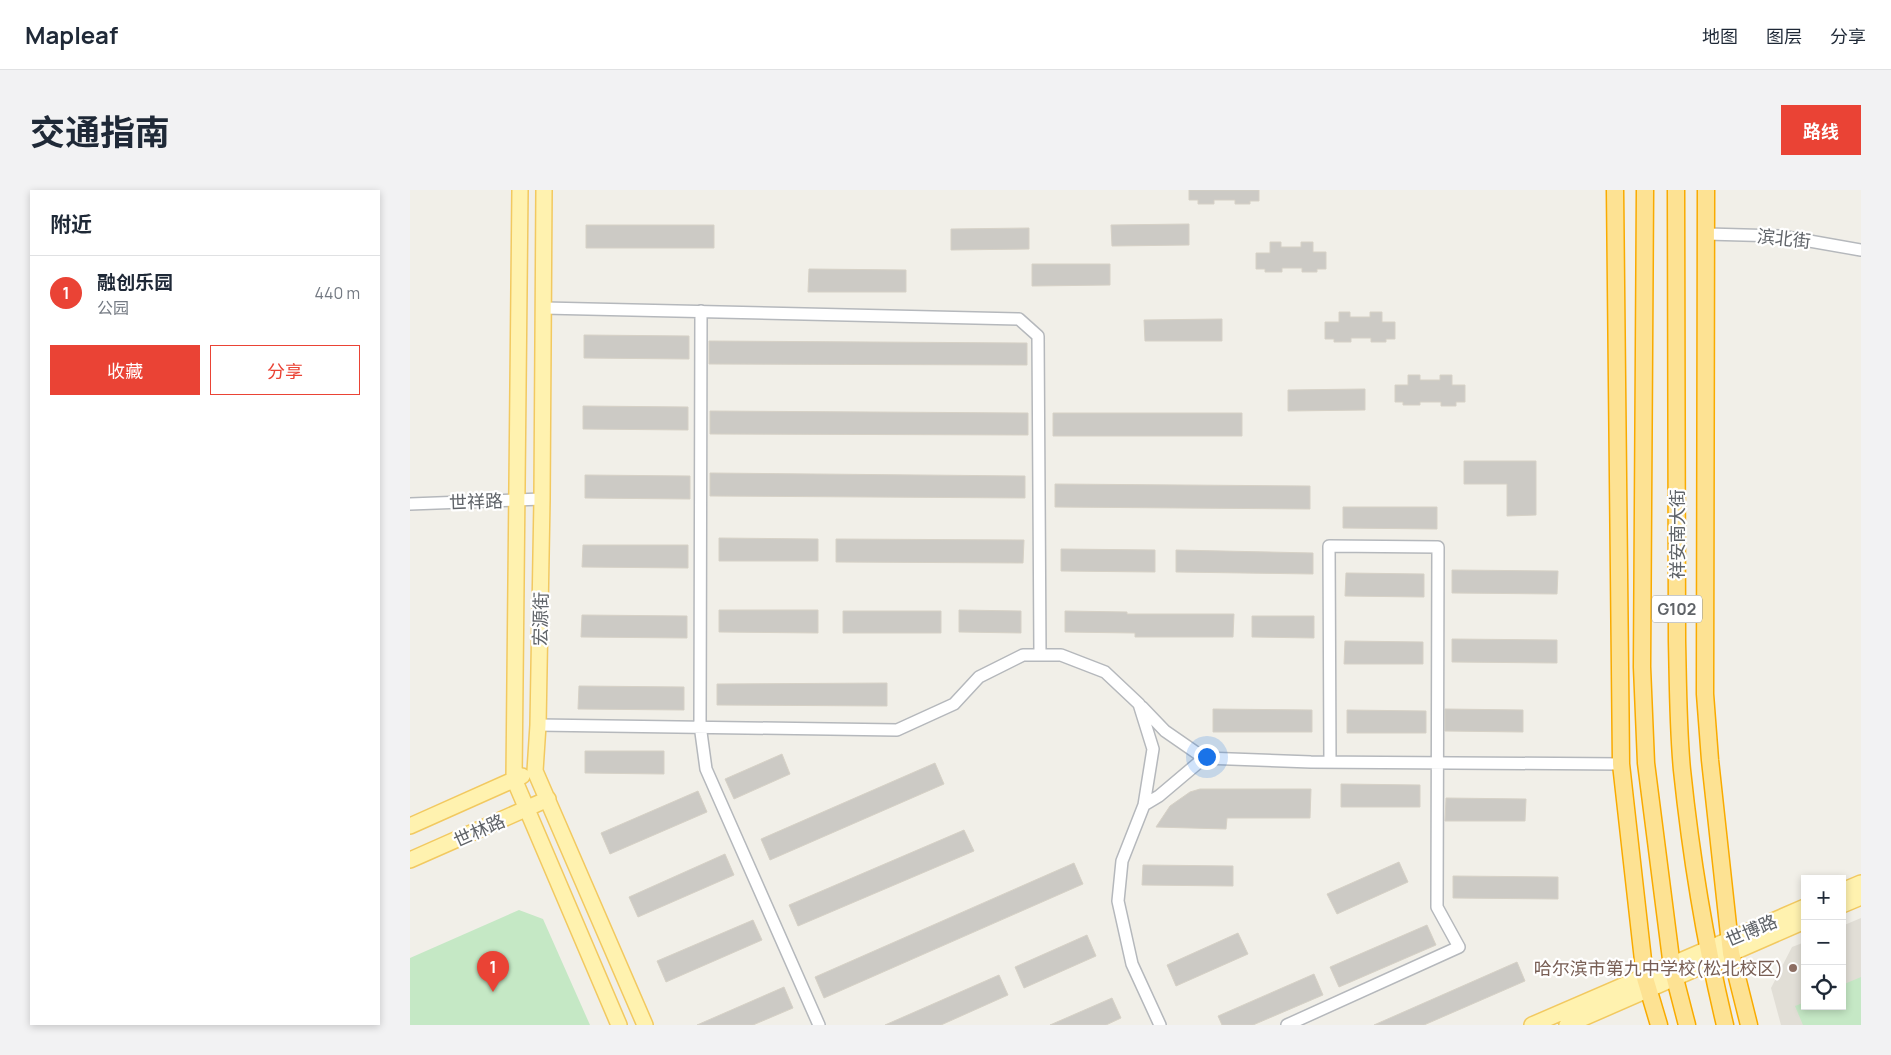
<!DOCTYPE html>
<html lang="zh">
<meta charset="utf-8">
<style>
:root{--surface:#fff;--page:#f2f2f3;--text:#1f2937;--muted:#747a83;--line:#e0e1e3;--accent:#ea4335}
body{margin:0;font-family:Manrope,"Noto Sans SC",sans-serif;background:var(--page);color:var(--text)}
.controls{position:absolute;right:15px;bottom:15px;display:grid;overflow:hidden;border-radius:0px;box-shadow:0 2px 8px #0003}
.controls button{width:45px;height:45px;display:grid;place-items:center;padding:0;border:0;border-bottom:1px solid var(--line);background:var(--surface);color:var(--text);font:25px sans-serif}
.you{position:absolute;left:796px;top:566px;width:18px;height:18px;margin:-12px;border:4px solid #fff;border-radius:50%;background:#1a73e8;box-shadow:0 0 0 8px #1a73e833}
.badge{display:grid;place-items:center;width:32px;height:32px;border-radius:50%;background:var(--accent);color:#fff;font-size:16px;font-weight:700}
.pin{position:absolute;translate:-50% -41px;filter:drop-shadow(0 1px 2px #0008)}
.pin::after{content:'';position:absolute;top:26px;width:18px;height:15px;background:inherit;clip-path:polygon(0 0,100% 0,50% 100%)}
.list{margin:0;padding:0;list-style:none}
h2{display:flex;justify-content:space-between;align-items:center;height:65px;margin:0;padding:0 20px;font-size:21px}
h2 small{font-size:16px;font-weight:400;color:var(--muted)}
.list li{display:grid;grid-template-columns:32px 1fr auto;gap:15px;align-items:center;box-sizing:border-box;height:75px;padding:0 20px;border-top:1px solid var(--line)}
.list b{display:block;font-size:19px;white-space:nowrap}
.list p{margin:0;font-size:16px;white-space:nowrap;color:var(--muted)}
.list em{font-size:16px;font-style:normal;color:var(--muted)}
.actions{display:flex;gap:10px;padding:15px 20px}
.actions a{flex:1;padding:11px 0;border:1px solid var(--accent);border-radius:0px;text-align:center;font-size:18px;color:var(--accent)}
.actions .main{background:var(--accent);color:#fff}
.icon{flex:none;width:28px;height:28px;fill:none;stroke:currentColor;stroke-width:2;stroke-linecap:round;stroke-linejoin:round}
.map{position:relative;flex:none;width:1451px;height:835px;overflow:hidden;border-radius:0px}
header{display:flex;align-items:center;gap:30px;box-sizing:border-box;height:70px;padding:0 25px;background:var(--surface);border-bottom:1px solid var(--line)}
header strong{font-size:24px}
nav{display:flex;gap:28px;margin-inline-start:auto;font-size:18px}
.intro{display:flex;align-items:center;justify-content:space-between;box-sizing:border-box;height:120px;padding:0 30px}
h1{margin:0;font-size:35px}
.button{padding:12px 22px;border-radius:0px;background:var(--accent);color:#fff;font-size:18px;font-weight:700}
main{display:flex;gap:30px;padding:0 30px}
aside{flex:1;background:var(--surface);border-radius:0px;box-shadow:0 2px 8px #0003}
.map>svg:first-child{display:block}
.education{fill:#e1ded6}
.green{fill:#c5e8c5}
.building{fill:#cccac5;stroke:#d6d1c6}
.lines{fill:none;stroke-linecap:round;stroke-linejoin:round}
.minor-casing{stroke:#b5b8bc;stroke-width:14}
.major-casing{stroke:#f2c960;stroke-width:18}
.highway-casing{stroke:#f9ab00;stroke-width:19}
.minor{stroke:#fff;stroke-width:11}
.major{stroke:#fff2af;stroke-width:15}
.highway{stroke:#fde293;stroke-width:16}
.education-dot{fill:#8d6e63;stroke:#fff;stroke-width:2}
.labels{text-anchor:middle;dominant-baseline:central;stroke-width:4.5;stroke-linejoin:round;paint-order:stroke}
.shield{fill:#fff;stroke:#8f9295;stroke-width:1}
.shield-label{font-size:16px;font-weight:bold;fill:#5f6368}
.street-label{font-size:18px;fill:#5f6368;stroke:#fff}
.education-label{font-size:18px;fill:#785e54;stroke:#fff;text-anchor:end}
</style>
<header>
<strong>Mapleaf</strong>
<nav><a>地图</a><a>图层</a><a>分享</a></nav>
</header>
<div class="intro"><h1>交通指南</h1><a class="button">路线</a></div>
<main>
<aside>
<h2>附近<small></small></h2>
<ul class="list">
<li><span class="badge">1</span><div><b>融创乐园</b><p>公园</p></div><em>440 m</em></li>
</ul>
<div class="actions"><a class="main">收藏</a><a>分享</a></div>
</aside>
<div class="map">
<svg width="1451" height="835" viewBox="0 0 1451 835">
<rect width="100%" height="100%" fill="#f1efe8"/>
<path class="education" d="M 1451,728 L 1451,835 L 1371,835 L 1361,798 L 1382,757 L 1395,752 L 1395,816 L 1432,816 L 1432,736 Z"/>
<path class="green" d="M 109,720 L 133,729 L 180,835 L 0,835 L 0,768 Z
M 1451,787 L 1451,835 L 1393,835 L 1385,816 L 1395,812 L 1395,816 L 1432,816 L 1432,795 Z"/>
<path class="building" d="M 779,0 L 849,0 L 849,11 L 840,11 L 840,14 L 825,14 L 825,10 L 804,10 L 804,14 L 788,14 L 788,10 L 779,10 Z
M 779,34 L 779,55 L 702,56 L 701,35 Z
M 176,35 L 304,35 L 304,58 L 176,58 Z
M 619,38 L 619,59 L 541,60 L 541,39 Z
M 860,52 L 871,52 L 871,57 L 891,57 L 891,52 L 903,52 L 903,62 L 916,62 L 916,79 L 907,79 L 907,82 L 892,82 L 892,78 L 872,78 L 872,82 L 855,82 L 855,79 L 846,79 L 846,63 L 860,63 Z
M 622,74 L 700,74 L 700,95 L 622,96 Z
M 399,79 L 496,80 L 496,102 L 398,102 Z
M 929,122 L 940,122 L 940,127 L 960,127 L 960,122 L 972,122 L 972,132 L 985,132 L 985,149 L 976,149 L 976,152 L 961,152 L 961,148 L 941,148 L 941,152 L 924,152 L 924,149 L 915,149 L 915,132 L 929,132 Z
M 812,129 L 812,151 L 735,151 L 734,130 Z
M 174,145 L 279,146 L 279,169 L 174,168 Z
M 299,151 L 617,153 L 617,175 L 299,174 Z
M 998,185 L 1010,185 L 1010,190 L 1030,190 L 1030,185 L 1042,185 L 1042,195 L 1055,195 L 1055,212 L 1046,212 L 1046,216 L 1031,216 L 1031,212 L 1010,212 L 1010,215 L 993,215 L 993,212 L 985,212 L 985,195 L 998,195 Z
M 955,199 L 955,220 L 878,221 L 878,200 Z
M 173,216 L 278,217 L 278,240 L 173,239 Z
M 300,221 L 618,223 L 618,245 L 300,244 Z
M 643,223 L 832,223 L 832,246 L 643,246 Z
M 1054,271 L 1126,271 L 1126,325 L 1097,326 L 1097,294 L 1054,294 Z
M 300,283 L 615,286 L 615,308 L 300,306 Z
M 175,285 L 280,286 L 280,309 L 175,308 Z
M 645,294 L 900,296 L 900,319 L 645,317 Z
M 933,317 L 1027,317 L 1027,339 L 933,338 Z
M 309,348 L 408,349 L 408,371 L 309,371 Z
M 426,349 L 614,350 L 613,373 L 426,372 Z
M 173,355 L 278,355 L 278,378 L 172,377 Z
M 651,359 L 745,360 L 745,382 L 651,381 Z
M 766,360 L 903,363 L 903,384 L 766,382 Z
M 1042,380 L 1148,381 L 1147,404 L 1042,403 Z
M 936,383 L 1014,384 L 1014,407 L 935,406 Z
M 309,420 L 408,420 L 408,443 L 309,442 Z
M 549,420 L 611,421 L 611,443 L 549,442 Z
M 433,421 L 531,421 L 531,443 L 433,443 Z
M 655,421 L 717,422 L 717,424 L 824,424 L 823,447 L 725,447 L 725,443 L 655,442 Z
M 172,425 L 277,426 L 277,448 L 171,447 Z
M 842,426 L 904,426 L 904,448 L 842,447 Z
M 1042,449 L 1147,450 L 1147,473 L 1042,472 Z
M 935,451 L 1013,452 L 1013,474 L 934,474 Z
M 477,493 L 477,516 L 307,515 L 307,494 Z
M 169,496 L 274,497 L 274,520 L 168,519 Z
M 803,519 L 902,520 L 902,542 L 803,542 Z
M 1035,519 L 1113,520 L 1113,542 L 1035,541 Z
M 937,520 L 1016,521 L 1016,543 L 937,543 Z
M 175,561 L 254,561 L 254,584 L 175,583 Z
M 372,564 L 380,584 L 324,609 L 315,589 Z
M 525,573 L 534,594 L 360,670 L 351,649 Z
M 931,594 L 1010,595 L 1010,617 L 931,617 Z
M 790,599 L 901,599 L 900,628 L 817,628 L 816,639 L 746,637 L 760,616 L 780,602 Z
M 288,601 L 297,622 L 200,664 L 191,643 Z
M 1036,608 L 1116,609 L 1115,631 L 1035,631 Z
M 554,640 L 564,661 L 388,736 L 379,715 Z
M 315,664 L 324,685 L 228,727 L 219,707 Z
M 989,672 L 998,692 L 927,724 L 917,704 Z
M 664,673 L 673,694 L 414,808 L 405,787 Z
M 733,675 L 823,676 L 823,696 L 732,695 Z
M 1043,686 L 1148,687 L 1148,709 L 1043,708 Z
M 343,730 L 352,750 L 256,792 L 247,771 Z
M 1017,735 L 1026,755 L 929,797 L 920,777 Z
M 828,743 L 838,764 L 766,796 L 757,775 Z
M 677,745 L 686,766 L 614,798 L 605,777 Z
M 1107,772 L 1115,791 L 1014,835 L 964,835 Z
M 904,784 L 913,805 L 843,835 L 812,835 L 808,826 Z
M 589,785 L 598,805 L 531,835 L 475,835 Z
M 374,797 L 383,818 L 343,835 L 287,835 Z
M 702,808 L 711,828 L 696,835 L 640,835 Z"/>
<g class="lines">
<g class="minor-casing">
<path id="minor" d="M 1297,44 L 1371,46 L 1451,60
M 134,118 L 609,129 L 628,146 L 630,464
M 291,121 L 290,535 L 296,579 L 409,835
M 0,314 L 132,309
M 732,517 L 755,541 L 794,568 L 901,572 L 1211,574
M 128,535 L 487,540 L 544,514 L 569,487 L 613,465 L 651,465 L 695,482 L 729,514 L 743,559 L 734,615 L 712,671 L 708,711 L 722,774 L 750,835
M 734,615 L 749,606 L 794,568
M 877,835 L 1049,757 L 1027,717 L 1028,357 L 919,356 L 920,572"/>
</g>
<g class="major-casing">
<path id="major" d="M 110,0 L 104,589 L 209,835
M 134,0 L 132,309 L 128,535 L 125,581 L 235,835
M 0,636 L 112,586
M 0,670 L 138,609
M 1432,701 L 1451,693
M 1432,715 L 1451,707
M 1122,835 L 1395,717
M 1157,835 L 1395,731"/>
</g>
<g class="highway-casing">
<path id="highway" d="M 1205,0 L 1211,574 L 1235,788 L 1249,835
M 1235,0 L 1232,477 L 1236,573 L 1262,777 L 1277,835
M 1266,0 L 1267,451 C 1268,494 1268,538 1272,580 C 1281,666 1295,752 1315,835
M 1296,0 L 1295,504 L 1300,570 L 1321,763 L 1339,835"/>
</g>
<use href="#minor" class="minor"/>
<use href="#major" class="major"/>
<use href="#highway" class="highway"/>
</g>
<circle class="education-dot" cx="1383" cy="778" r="5"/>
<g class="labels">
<rect class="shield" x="1242" y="405.5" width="50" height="27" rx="4"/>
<g class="shield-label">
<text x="1267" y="419">G102</text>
</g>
<g class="street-label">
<text transform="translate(1374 48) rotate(6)">滨北街</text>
<text transform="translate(66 311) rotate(-2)">世祥路</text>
<text transform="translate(1267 344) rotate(-90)">祥安南大街</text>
<text transform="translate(130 429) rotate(-89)">宏源街</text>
<text transform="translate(69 640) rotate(-24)">世林路</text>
<text transform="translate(1341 740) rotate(-23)">世博路</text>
</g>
<g class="education-label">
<text x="1373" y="778">哈尔滨市第九中学校(松北校区)</text>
</g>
</g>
</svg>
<div class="controls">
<button>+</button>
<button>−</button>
<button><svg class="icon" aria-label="locate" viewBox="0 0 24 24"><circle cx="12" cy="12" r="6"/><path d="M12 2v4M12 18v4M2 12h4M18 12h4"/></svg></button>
</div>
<div class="you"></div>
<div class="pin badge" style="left:83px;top:802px">1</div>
</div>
</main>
